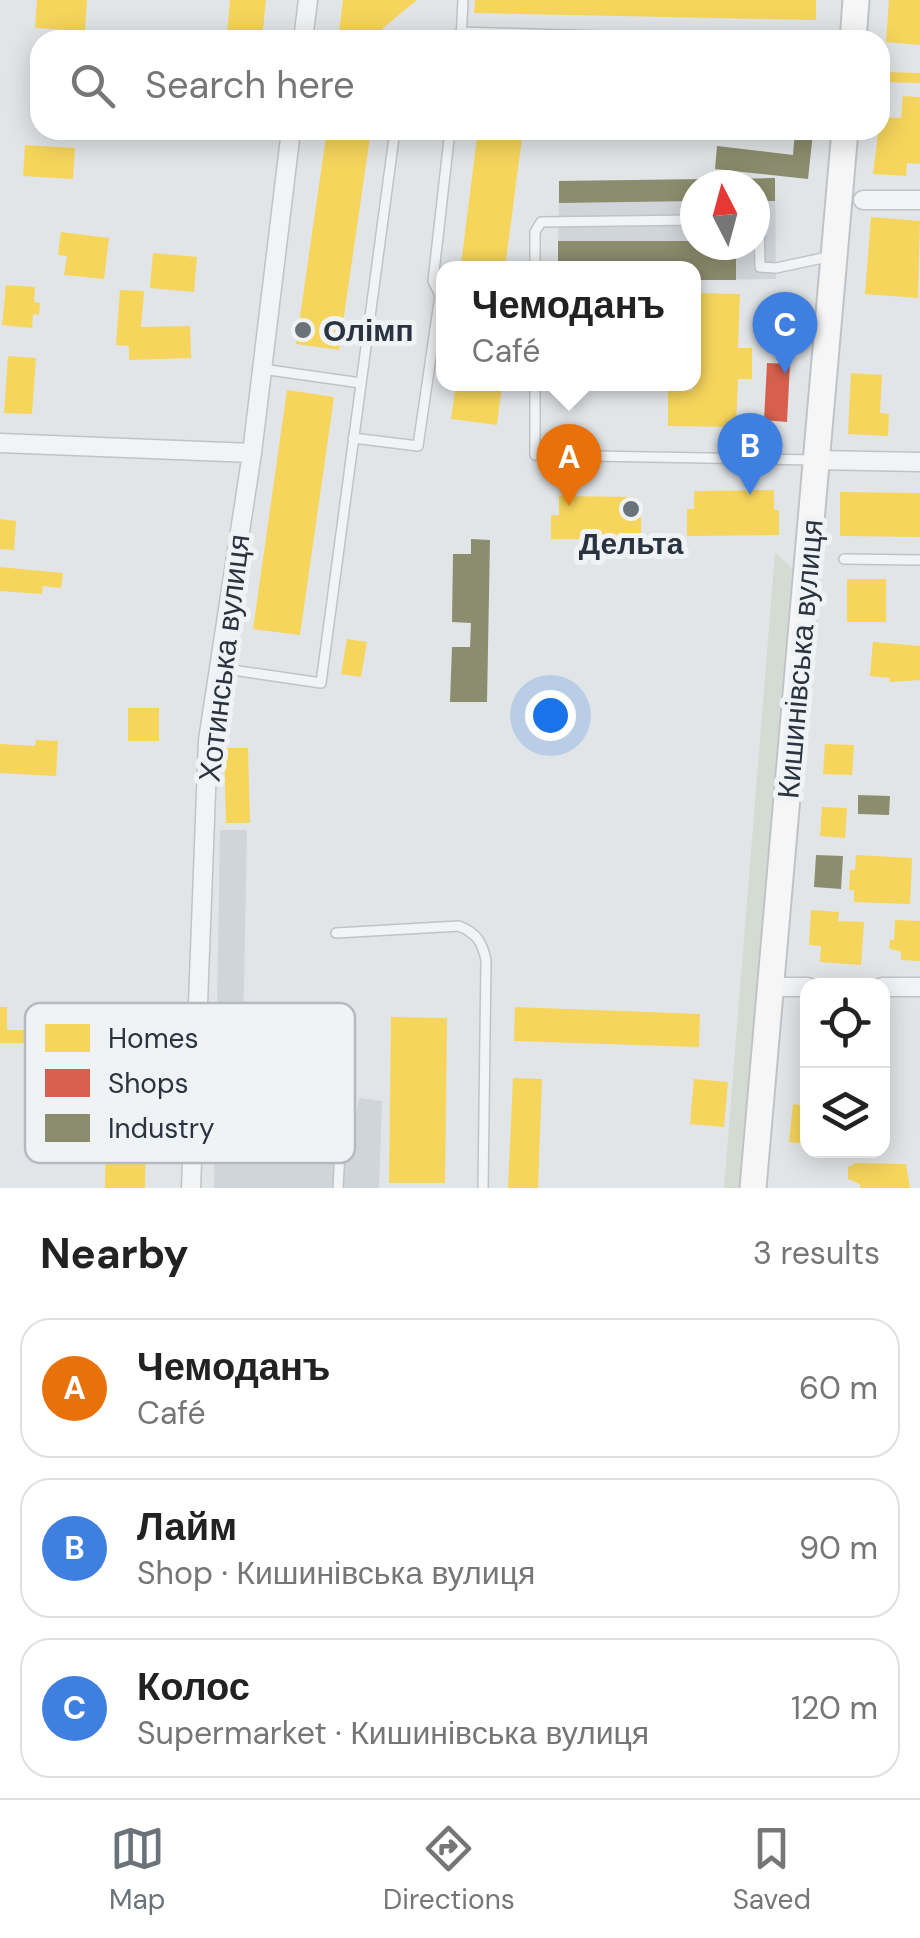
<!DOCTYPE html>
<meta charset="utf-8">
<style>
:root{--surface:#fff;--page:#f6f6f6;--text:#222;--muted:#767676;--line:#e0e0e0;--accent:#6a727a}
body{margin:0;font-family:"DM Sans",sans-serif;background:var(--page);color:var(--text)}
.controls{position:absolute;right:30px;bottom:30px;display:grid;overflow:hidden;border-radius:20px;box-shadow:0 5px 25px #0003}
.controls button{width:90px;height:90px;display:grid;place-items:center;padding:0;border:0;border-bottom:2px solid var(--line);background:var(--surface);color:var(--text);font:50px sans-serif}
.compass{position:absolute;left:680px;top:170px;width:90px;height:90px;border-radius:50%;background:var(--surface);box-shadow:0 5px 25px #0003;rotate:354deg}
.you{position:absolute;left:550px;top:715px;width:35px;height:35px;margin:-25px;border:8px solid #fff;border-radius:50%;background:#1a73e8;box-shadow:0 0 0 15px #1a73e833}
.badge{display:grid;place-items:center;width:65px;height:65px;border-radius:50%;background:var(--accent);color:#fff;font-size:32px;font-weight:700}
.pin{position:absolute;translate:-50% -82px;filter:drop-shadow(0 2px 5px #0008)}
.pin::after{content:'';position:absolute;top:52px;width:35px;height:30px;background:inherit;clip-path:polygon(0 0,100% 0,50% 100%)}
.popup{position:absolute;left:436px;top:261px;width:265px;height:130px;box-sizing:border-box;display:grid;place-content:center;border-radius:20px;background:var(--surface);filter:drop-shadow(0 2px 8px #0005);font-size:32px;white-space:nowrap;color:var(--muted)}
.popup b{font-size:38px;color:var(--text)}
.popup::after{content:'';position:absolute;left:50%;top:100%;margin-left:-20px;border:20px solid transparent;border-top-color:var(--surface)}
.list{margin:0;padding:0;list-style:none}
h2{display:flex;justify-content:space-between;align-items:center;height:130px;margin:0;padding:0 40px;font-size:42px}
h2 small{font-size:32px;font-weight:400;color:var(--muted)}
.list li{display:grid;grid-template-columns:65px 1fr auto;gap:30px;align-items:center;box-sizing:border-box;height:140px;margin:0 20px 20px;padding:0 20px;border:2px solid var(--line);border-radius:30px}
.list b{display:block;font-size:38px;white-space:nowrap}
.list p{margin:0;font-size:32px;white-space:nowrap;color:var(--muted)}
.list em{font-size:32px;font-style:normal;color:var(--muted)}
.icon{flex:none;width:55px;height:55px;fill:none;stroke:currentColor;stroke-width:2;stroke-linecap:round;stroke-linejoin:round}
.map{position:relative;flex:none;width:920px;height:1188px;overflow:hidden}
.search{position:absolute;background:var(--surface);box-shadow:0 5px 25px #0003;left:30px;right:30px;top:30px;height:110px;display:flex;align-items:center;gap:25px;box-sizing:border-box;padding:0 35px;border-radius:30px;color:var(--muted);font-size:38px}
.sheet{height:610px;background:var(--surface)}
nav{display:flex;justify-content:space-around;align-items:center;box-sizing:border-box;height:140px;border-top:2px solid var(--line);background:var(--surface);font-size:28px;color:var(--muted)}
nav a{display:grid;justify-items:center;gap:5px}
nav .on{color:var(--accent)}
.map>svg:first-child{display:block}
.built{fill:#d0d5da;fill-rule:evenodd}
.green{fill:#d4dbd3}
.homes{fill:#f6d55c}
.shops{fill:#d6604d}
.industry{fill:#8c8c6e}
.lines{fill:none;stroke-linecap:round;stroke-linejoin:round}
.lane-casing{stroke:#c0c3c5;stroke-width:12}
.street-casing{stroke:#c0c3c5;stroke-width:21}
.secondary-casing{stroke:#c0c3c5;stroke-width:29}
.lane{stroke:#f1f3f4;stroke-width:9}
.street{stroke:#f1f3f4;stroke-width:18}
.secondary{stroke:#f6f6f6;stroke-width:25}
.poi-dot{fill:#6a727a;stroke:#f0f3f6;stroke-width:4}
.labels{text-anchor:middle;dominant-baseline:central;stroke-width:10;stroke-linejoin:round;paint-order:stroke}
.poi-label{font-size:30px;font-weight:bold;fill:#293440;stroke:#f0f3f6;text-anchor:start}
.street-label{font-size:30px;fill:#293440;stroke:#f0f3f6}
.key{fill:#f0f3f6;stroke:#b4babf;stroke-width:2.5}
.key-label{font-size:28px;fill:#293440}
</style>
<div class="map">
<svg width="920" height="1188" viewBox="0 0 920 1188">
<rect width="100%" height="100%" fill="#e2e5e7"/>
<path class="built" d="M 775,178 L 776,279 L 694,280 L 694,268 L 558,268 L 559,181 ZM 695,185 L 755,185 L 755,245 L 695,245 Z
M 220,830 L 247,830 L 242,1087 L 320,1090 L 320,1118 L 356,1116 L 359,1098 L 382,1101 L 379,1188 L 214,1188 Z"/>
<path class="green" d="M 775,553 L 792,568 L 739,1188 L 724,1188 Z"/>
<path class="homes" d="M 37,0 L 87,0 L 85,31 L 35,28 Z
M 230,0 L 266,0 L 262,38 L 227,34 Z
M 343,0 L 417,0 L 383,28 L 381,40 L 338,40 Z
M 475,0 L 816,0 L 816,20 L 474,13 Z
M 889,0 L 920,0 L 920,45 L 886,42 Z
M 34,45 L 40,46 L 40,81 L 31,81 Z
M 885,72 L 920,73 L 920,83 L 884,82 Z
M 903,96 L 920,97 L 920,164 L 907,163 L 906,176 L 873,174 L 880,117 L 901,118 Z
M 327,130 L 371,130 L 339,350 L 296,344 Z
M 478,130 L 523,130 L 505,268 L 470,268 L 471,265 L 461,264 Z
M 25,145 L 75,148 L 73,179 L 23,176 Z
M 871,217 L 920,221 L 918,298 L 865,294 Z
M 61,232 L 109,238 L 104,279 L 64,275 L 67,256 L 58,255 Z
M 153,253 L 197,257 L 194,292 L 150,288 Z
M 6,285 L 35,287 L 34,302 L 40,303 L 39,315 L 33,314 L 32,328 L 2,325 Z
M 120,290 L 144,291 L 141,327 L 190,326 L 191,358 L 129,360 L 129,346 L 116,345 Z
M 695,293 L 740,294 L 738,348 L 752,348 L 752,379 L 738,379 L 736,427 L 668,426 L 668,389 L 693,390 Z
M 8,356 L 36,358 L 32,414 L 4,413 Z
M 851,373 L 882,375 L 880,413 L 889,414 L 888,436 L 848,434 Z
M 456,384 L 502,384 L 497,425 L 451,419 Z
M 287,390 L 334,397 L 300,635 L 253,629 Z
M 774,490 L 774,510 L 779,510 L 779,535 L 687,536 L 687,509 L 694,509 L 694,491 Z
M 840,492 L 920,493 L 920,537 L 840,536 Z
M 559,496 L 635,497 L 635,515 L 641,515 L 641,540 L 551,539 L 551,515 L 559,515 Z
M 0,519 L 16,521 L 14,550 L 0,549 Z
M 0,567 L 63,573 L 61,588 L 43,586 L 42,594 L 0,591 Z
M 847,579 L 886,579 L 886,622 L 847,622 Z
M 347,639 L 367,642 L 361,677 L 341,674 Z
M 873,642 L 920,646 L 920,680 L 889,682 L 890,678 L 870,676 Z
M 128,708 L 159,708 L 159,741 L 128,741 Z
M 36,740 L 58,741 L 56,776 L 0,773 L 0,744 L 35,746 Z
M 825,744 L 854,745 L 852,775 L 823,774 Z
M 224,748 L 248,748 L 250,823 L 226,823 Z
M 822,807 L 847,808 L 845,838 L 820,836 Z
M 856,855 L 912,858 L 910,904 L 854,902 L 854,890 L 849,890 L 850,870 L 855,870 Z
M 811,910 L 839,912 L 838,921 L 864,922 L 861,965 L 820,962 L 821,946 L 809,945 Z
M 895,920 L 920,921 L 920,961 L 901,960 L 901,952 L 889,948 L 890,940 L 894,940 Z
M 0,1007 L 7,1007 L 7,1030 L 25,1030 L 25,1043 L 0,1043 Z
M 515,1007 L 700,1014 L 699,1047 L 514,1041 Z
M 391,1017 L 447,1018 L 445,1183 L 389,1183 Z
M 513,1078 L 542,1079 L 538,1188 L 508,1188 Z
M 694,1079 L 728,1082 L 724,1127 L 690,1124 Z
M 793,1104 L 808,1106 L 808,1144 L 789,1142 Z
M 106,1130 L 146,1130 L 145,1188 L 105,1188 Z
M 856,1163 L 906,1164 L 910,1188 L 860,1188 L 860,1184 L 848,1179 L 848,1167 Z"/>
<path class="shops" d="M 767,363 L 790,364 L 787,422 L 764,420 Z"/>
<path class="industry" d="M 795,131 L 813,133 L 808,179 L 715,169 L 717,146 L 793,155 Z
M 775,178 L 775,201 L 755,201 L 755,185 L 695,185 L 695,201 L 559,203 L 559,181 Z
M 558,241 L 695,241 L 695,245 L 736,245 L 736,280 L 694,280 L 694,268 L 558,268 Z
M 471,539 L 490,540 L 487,702 L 450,702 L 452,647 L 470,647 L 471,623 L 452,622 L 453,554 L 471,554 Z
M 858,795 L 890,796 L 889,815 L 858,814 Z
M 816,855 L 843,856 L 841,889 L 814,887 Z"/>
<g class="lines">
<g class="lane-casing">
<path id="lane" d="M 448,40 L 462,32 L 731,40
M 461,40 L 463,0
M 755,220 L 759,220 L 760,267 L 776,268 L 832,256
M 535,268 L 535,232 L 541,222 L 695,220
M 262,369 L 361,383
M 535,384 L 535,455 L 813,460
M 353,438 L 418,446 L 440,295 L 433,281 L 450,130
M 844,559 L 920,560
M 219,668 L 321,683 L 395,130
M 336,933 L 459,926 C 476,933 482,941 486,960 L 483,1188
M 259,1147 L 340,1150 L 338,1188"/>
</g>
<g class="street-casing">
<path id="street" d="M 303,40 L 308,0
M 863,200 L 920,200
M 0,443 L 252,453
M 816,460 L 920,462
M 772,987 L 808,987
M 882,987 L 920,987
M 191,1188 L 208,740 L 252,453 L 291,130"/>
</g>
<g class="secondary-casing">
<path id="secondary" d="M 853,40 L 856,0
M 753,1188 L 845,130"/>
</g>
<use href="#lane" class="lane"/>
<use href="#street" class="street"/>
<use href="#secondary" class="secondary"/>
</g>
<g class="poi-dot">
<circle cx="303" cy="330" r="10"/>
<circle cx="631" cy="509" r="10"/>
</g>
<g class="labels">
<g class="poi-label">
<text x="323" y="330">Олімп</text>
<text x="631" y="543" text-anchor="middle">Дельта</text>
</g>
<g class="street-label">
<text transform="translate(224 658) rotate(-83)">Хотинська вулиця</text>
<text transform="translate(800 659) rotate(-85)">Кишинівська вулиця</text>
</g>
</g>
<rect x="25" y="1003" width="330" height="160" rx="15" class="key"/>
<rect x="45" y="1024" width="45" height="28" fill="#f6d55c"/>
<rect x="45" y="1069" width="45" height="28" fill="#d6604d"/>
<rect x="45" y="1114" width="45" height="28" fill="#8c8c6e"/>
<g class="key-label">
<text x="108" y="1048">Homes</text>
<text x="108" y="1093">Shops</text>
<text x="108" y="1138">Industry</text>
</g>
</svg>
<div class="controls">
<button><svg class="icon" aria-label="locate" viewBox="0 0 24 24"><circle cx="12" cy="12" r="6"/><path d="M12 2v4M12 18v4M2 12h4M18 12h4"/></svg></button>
<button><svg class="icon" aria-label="layers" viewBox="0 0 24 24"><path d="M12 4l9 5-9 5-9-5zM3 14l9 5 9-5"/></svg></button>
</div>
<svg class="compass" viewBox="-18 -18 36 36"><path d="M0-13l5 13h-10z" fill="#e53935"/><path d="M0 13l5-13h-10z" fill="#767676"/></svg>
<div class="you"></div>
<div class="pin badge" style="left:569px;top:506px;background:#e8710a">A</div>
<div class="popup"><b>Чемоданъ</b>Café</div>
<div class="pin badge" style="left:750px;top:495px;background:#3f7fe0">B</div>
<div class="pin badge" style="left:785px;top:374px;background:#3f7fe0">C</div>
<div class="search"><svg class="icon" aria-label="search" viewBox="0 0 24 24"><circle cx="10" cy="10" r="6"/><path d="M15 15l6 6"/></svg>Search here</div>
</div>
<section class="sheet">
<h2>Nearby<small>3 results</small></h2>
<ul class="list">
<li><span class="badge" style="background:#e8710a">A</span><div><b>Чемоданъ</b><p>Café</p></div><em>60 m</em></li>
<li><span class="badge" style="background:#3f7fe0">B</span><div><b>Лайм</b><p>Shop · Кишинівська вулиця</p></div><em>90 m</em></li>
<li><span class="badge" style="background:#3f7fe0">C</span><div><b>Колос</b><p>Supermarket · Кишинівська вулиця</p></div><em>120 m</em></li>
</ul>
</section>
<nav>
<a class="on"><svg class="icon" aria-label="map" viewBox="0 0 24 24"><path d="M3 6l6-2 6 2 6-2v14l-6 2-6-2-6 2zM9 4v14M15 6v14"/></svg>Map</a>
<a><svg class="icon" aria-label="directions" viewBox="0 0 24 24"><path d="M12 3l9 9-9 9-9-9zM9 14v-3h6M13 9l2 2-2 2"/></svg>Directions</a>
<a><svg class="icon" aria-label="saved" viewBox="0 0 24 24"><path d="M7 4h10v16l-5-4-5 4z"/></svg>Saved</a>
</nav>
